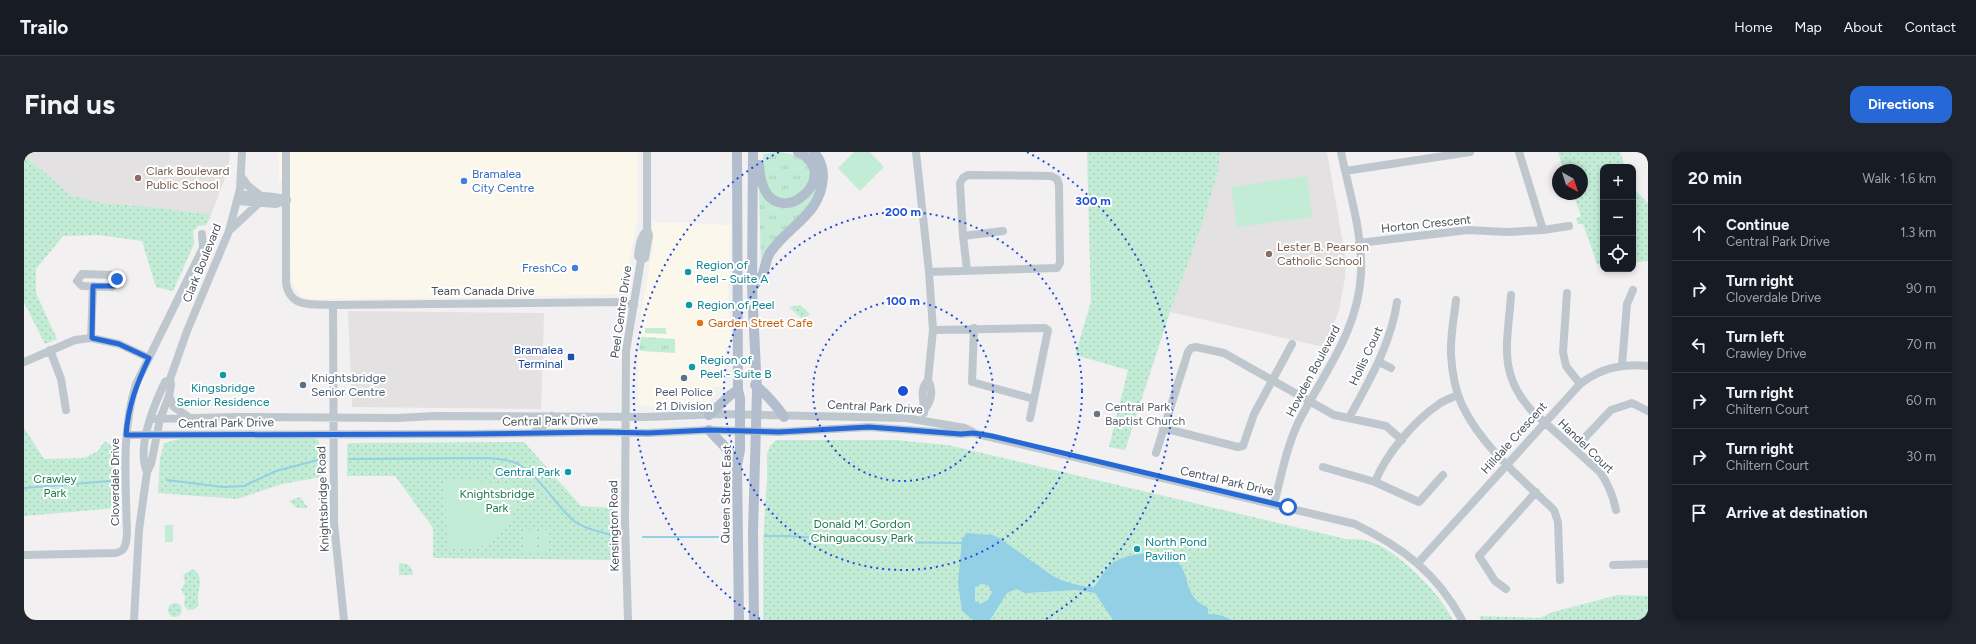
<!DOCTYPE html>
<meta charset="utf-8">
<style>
:root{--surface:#171b24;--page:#20242c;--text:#f1f3f6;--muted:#9ea1a6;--line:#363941;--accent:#2669d6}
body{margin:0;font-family:Figtree,sans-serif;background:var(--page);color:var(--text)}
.controls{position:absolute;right:12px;top:12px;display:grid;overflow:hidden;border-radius:8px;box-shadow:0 2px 6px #0003}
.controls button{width:36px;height:36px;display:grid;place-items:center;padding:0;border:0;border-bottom:1px solid var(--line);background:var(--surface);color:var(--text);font:20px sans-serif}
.compass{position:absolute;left:1528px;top:12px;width:36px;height:36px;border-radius:50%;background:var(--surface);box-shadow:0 2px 6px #0003;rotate:141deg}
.stop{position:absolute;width:12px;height:12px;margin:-9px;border:3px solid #2669d6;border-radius:50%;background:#fff}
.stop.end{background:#2669d6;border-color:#fff;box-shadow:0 1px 4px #0008}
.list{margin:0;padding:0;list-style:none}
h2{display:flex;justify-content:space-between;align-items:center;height:52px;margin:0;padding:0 16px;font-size:17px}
h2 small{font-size:13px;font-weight:400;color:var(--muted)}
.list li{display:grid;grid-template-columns:26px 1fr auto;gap:12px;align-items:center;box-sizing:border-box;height:56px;padding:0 16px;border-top:1px solid var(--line)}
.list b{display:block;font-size:15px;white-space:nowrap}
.list p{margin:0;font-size:13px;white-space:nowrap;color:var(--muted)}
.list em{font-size:13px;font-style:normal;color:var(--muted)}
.icon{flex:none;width:22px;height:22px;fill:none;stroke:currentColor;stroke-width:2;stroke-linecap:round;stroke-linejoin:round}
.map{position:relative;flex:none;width:1624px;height:468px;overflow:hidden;border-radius:12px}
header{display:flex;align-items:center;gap:24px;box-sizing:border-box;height:56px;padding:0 20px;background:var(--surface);border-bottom:1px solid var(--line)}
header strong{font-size:19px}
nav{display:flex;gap:22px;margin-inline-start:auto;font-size:14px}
.intro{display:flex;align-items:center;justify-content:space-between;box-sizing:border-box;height:96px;padding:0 24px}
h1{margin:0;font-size:28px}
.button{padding:10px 18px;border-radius:12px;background:var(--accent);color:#fff;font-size:14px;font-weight:700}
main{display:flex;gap:24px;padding:0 24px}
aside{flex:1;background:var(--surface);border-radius:12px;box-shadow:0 2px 6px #0003}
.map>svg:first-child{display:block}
.commercial{fill:#fbf7eb}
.education{fill:#e3e1e1}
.grass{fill:url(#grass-tufts)}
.park{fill:url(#park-dots)}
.garden{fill:#c2ecd5}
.water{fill:#93d0e6;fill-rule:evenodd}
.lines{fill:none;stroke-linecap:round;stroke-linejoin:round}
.stream{stroke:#93d0e6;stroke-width:2}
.minor{stroke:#bfc7ce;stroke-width:8}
.major{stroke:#b2becd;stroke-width:10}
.route{stroke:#2669d6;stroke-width:5}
.ring{fill:none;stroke:#1d4ed8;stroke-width:2;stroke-dasharray:2 4}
.education-dot{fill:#8d6e63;stroke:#fff;stroke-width:1.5}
.shop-dot{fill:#3f7fe0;stroke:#fff;stroke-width:1.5}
.culture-dot{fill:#0f9aa8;stroke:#fff;stroke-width:1.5}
.food-dot{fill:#e8710a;stroke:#fff;stroke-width:1.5}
.transit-dot{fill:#1a4fb4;stroke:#fff;stroke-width:1.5}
.service-dot{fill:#5c6f8a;stroke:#fff;stroke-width:1.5}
.worship-dot{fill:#6b7280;stroke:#fff;stroke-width:1.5}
.labels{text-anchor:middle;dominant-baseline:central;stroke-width:4;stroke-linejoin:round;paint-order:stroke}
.education-label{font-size:12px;fill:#785e54;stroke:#fff;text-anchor:start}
.shop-label{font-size:12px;fill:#366cbe;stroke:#fff;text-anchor:start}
.street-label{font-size:12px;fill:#49525c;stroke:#fff}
.culture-label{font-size:12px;fill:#0d838f;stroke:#fff;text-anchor:start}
.food-label{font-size:12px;fill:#c56008;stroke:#fff;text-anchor:start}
.transit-label{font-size:12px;fill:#164399;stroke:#fff;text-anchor:end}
.service-label{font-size:12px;fill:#4e5e75;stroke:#fff;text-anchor:start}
.worship-label{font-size:12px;fill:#5b616d;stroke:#fff;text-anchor:start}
.park-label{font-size:12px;fill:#1e7951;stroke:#fff}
.centre{fill:#1d4ed8;stroke:#fff;stroke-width:2}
.ring-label{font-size:12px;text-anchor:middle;font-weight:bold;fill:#1d4ed8;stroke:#fff;stroke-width:4;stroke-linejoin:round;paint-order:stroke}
</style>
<header>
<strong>Trailo</strong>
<nav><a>Home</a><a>Map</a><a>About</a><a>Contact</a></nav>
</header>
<div class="intro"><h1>Find us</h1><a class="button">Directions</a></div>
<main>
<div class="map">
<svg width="1624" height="468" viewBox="0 0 1624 468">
<defs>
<pattern id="grass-tufts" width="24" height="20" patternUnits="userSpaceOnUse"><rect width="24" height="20" fill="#c2ecd5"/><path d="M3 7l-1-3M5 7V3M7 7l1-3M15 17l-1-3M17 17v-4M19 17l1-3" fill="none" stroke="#a8ccb9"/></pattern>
<pattern id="park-dots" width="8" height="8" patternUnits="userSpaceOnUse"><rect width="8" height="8" fill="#c2ecd5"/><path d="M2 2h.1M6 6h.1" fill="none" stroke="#a8ccb9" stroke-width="1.8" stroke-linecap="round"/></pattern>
</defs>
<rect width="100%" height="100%" fill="#f2f0f0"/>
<path class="commercial" d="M 254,0 L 614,0 L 614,68 L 598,142 L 433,146 L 285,147 L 278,145 L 273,140 L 267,128 L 265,28 L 255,29 Z
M 629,70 L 707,73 L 704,158 L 707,172 L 705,195 L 701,195 L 702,239 L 696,235 L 687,235 L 687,254 L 617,254 L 614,251 L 614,207 L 617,162 L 629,95 Z"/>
<path class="education" d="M 0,0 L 206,0 L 204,18 L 187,63 L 137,56 L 80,51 L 48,44 L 0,3 Z
M 1205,0 L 1303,0 L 1322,109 L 1321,126 L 1315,158 L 1300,195 L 1146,160 L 1177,76 L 1194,20 L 1196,1 Z
M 324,159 L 520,161 L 517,257 L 328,255 Z"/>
<path class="grass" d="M 754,0 C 770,2 786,5 786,23 C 787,28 785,34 782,38 C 778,43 768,46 762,49 C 737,41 741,24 739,2 Z
M 780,0 L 784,0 L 790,5 L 795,25 L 790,50 L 746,95 L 737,111 L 735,37 L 743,49 L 762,57 C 783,51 787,47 794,26 Z
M 617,185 L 651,187 L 651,201 L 617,199 L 615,197 Z"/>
<path class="park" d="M 1063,0 L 1205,0 L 1196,2 L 1194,20 L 1177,76 L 1146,160 L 1101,298 L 1085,295 L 1104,218 L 1051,203 L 1067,150 Z
M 1534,0 L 1596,0 L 1601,15 L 1579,15 L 1579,112 L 1573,112 L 1559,72 L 1554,72 L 1552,67 L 1557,64 L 1549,42 L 1558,42 L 1558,18 L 1540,18 Z
M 0,3 L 48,44 L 80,51 L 137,56 L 187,63 L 182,73 L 174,74 L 169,79 L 170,92 L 149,139 L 132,135 L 118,89 L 74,83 L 39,84 L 12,117 L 12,141 L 33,187 L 21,192 L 0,150 Z
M 1609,36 L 1624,51 L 1624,109 L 1609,110 Z
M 776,153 L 786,162 L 779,168 L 765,155 Z
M 0,276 L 20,307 L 59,306 L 73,300 L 81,289 L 93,299 L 93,356 L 0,364 Z
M 291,286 L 295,289 L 297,325 L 258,332 L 213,347 L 134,341 L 136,307 L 140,291 L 156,287 Z
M 752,288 L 871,288 L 924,293 L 1322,387 C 1329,387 1337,387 1344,389 C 1374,398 1415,440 1429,468 L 739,468 L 739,390 L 743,327 L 743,302 L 746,294 Z
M 500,290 L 557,354 L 589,356 L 590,408 L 409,406 L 409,376 L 371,324 L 323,324 L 323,293 L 325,291 Z
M 276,345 L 284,356 L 273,356 L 265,349 Z
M 375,411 L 383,412 L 388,417 L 389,423 L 375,423 Z
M 168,417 C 180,423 175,434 174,444 C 173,448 175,450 174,454 C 169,459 163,460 160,453 L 161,444 L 157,437 L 161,431 L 159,423 Z
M 1594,443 L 1624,444 L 1624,468 L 1457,468 L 1455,464 L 1516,466 L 1529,460 Z
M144 458a7 7 0 1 1 14 0a7 7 0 1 1-14 0Z"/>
<path class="garden" d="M 830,0 L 846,0 L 860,15 L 836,39 L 814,16 Z
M 1283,24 L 1288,65 L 1213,75 L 1207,35 Z
M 621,176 L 642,176 L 642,182 L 621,181 Z
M 425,328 L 489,332 C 501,374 463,406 423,395 L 421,332 Z
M 141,373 L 149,373 L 149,390 L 141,390 Z
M 501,378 L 511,378 L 511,399 L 501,399 Z
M 515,378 L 525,378 L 525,399 L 515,399 Z"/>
<path class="water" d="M 943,381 L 968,383 L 975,386 L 1029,424 C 1039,430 1058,435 1070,435 C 1077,426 1083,413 1094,408 C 1108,401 1143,396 1154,410 C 1168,427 1158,443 1184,456 L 1184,462 L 1196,463 L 1208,468 L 1089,468 L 1071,441 L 1053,438 L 1001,441 L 992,437 L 983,441 L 966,468 L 949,468 L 938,459 L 934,431 L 938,387 ZM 957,432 L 964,433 L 968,440 L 964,448 L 956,452 L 951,449 L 951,435 Z"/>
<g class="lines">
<path class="stream" d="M 325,307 L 464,306 C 474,307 485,307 494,312 C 517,325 530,352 550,369 C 560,377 574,379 587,383
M 143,328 L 199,335 L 220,334 L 252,319 L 294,308
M 0,336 L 86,329
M 741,384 L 764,384 L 854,390 L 939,391
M 619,385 L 707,385"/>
<path class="minor" d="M 262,0 L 262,131 C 266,157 289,152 309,153 L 599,150 L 610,154
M 892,0 L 905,120 L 909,178 L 904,228 C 909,238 908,248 901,257
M 1495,0 L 1519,78
M 1321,19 L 1446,0
M 217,24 L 224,34 L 237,44
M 215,42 C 231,45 248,42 263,48
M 213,49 L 252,52 L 263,48
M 207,77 L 235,51
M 939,84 L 979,79
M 1335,91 L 1444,78 L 1483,80 L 1519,78 L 1545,74
M 617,108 L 621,106 L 625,83 L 623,78 L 623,0
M 905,120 L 1033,116 L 1036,111 L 1035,33 L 1033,27 L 1027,24 L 944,23 L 939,26 L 936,31 L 939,84 L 943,118
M 58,122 L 90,123 L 93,130 L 88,135 L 58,134 L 53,129 Z
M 1543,141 L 1539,200 L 1542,214 L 1556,232
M 1487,143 C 1484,189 1473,220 1507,258 L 1576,320 C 1585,333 1589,343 1592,358
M 1432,148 C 1430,166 1426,185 1427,203 C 1428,219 1431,238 1438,253 C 1458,295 1497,326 1530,358 L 1534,370 L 1536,428
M 309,153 L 310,371 L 320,468
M 909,178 L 1021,176 L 1024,178 L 1010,247 L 948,230 L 950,176
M 67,186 L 69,134
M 26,198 L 37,227 L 42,258
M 0,210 L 51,188 L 67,186 L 95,192 L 125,206
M 1355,210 L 1367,216
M 1598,213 L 1603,152 L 1609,138
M 145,244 L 150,255 L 166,266
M 900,261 C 901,248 894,240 904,228
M 1006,266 L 1010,247
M 1325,266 C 1345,229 1367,192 1373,150
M 126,267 L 214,265 L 372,266 L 413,264 L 623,265 L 697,262 L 882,266 L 941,276 L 949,280
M 1139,276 L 1214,295 L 1219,294 L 1230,262 L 1268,192
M 509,281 L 524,270 L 528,264
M 103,283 L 446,282 L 579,280 L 624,281 L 685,278 L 755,280 L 845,275 L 937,282 L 949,281 L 1331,372 C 1378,395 1413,421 1438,468
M 1551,296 L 1587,258 L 1608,251 L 1624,259
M 1132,301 L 1164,200 L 1167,196 L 1172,195 L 1200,201 L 1310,263 L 1362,274 L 1378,288
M 1299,315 L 1351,330 L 1395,350 L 1419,323
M 123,320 C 112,295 130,253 141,230 L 146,227
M 1351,330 C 1362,302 1390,269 1415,252 C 1420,248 1428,246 1434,243
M 1250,352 C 1257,325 1262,297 1274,271 C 1299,222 1334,180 1337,122 C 1339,81 1325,40 1317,0
M 0,403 L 91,401 C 102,400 102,391 103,382 C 102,332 97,279 112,232 L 179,96 L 178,82
M 1394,411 L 1556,232 C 1577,216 1598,211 1624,214
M 1589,413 L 1624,412
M 1482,437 L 1471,429 L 1455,404 L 1512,340
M 110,468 L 115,378 L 123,320 L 127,312 L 136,267 L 145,244 L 147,233 L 146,227 L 163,179 L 205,79 L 216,37 L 218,0
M 604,468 L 601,369 L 602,199 L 617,108 L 614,104 C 615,95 616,85 623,78"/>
<path class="major" d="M 713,0 L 714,238 L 716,246 L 716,298 L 713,313 L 715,468
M 729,0 L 728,136 L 733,239 L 729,379 L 730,468
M 735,13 C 740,94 826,25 774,0
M 728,136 C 732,131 737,126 739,121 C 742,113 742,105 748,98 C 767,72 797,62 799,25 C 799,16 796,7 790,0
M 731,233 C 740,240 754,255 760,265
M 685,263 L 705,244 L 714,238
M 685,278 L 703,297 L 713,313"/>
</g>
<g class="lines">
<path class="route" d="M 93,127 L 90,134 L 69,134 L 68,186 L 95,192 L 125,206 C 113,231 104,254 102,283 L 446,282 L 579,280 L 624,281 L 685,278 L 755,280 L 845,275 L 937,282 L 949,281 L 968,284 L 1264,355"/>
</g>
<g class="ring">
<circle cx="879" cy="239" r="90"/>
<circle cx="879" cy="239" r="179"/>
<path d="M736 467A269 269 0 0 1 755 0M1003 0A269 269 0 0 1 1022 467"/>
</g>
<g class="education-dot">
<circle cx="114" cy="26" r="4"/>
<circle cx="1245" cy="102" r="4"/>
</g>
<g class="shop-dot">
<circle cx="440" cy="29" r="4"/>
<circle cx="551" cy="116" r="4"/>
</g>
<g class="culture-dot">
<circle cx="664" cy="120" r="4"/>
<circle cx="665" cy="153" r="4"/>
<circle cx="668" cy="215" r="4"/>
<circle cx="199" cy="223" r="4"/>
<circle cx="544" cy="320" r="4"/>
<circle cx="1113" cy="397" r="4"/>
</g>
<circle class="food-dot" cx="676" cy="171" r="4"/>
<rect class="transit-dot" x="543" y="201" width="8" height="8" rx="2"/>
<g class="service-dot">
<circle cx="660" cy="226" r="4"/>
<circle cx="279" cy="233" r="4"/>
</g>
<circle class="worship-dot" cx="1073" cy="262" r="4"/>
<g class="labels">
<g class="education-label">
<text x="122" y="19">Clark Boulevard<tspan x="122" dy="14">Public School</tspan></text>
<text x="1253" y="95">Lester B. Pearson<tspan x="1253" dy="14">Catholic School</tspan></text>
</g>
<g class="shop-label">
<text x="448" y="22">Bramalea<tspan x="448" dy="14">City Centre</tspan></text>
<text x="543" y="116" text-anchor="end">FreshCo</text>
</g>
<g class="street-label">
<text transform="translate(1402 72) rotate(-6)">Horton Crescent</text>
<text transform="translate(178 111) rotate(-68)">Clark Boulevard</text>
<text x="459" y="139">Team Canada Drive</text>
<text transform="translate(597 160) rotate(-82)">Peel Centre Drive</text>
<text transform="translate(1342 204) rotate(-65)">Hollis Court</text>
<text transform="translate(1289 219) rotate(-62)">Howden Boulevard</text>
<text transform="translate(851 255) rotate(3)">Central Park Drive</text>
<text transform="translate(526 269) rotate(-1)">Central Park Drive</text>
<text transform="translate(202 271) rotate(-1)">Central Park Drive</text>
<text transform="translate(1490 286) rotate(-48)">Hilldale Crescent</text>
<text transform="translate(1562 294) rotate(44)">Handel Court</text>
<text transform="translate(1203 329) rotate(13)">Central Park Drive</text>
<text transform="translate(91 330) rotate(-90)">Cloverdale Drive</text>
<text transform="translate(702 342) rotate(-89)">Queen Street East</text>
<text transform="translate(299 347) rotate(-92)">Knightsbridge Road</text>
<text transform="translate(590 374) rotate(-91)">Kensington Road</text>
</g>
<g class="culture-label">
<text x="672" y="113">Region of<tspan x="672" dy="14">Peel - Suite A</tspan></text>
<text x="673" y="153">Region of Peel</text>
<text x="676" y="208">Region of<tspan x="676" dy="14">Peel - Suite B</tspan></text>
<text x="199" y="236" text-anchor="middle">Kingsbridge<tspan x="199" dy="14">Senior Residence</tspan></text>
<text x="536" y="320" text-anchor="end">Central Park</text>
<text x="1121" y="390">North Pond<tspan x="1121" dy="14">Pavilion</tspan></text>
</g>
<g class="food-label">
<text x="684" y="171">Garden Street Cafe</text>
</g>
<g class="transit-label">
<text x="539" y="198">Bramalea<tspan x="539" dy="14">Terminal</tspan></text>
</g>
<g class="service-label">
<text x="287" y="226">Knightsbridge<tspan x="287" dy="14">Senior Centre</tspan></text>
<text x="660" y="240" text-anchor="middle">Peel Police<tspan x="660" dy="14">21 Division</tspan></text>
</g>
<g class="worship-label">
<text x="1081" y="255">Central Park<tspan x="1081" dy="14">Baptist Church</tspan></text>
</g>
<g class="park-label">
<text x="31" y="327">Crawley<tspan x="31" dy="14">Park</tspan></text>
<text x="473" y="342">Knightsbridge<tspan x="473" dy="14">Park</tspan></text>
<text x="838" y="372">Donald M. Gordon<tspan x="838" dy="14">Chinguacousy Park</tspan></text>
</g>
</g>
<circle cx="879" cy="239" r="6" class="centre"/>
<g class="ring-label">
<text x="1069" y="53">300 m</text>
<text x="879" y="64">200 m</text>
<text x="879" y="153">100 m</text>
</g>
</svg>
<div class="controls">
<button>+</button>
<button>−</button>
<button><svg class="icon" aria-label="locate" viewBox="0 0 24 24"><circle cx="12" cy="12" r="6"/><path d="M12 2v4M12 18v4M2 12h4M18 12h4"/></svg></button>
</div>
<svg class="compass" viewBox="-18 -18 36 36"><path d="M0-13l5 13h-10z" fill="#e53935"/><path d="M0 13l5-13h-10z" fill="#9ea1a6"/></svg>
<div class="stop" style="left:1264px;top:355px"></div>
<div class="stop end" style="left:93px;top:127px"></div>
</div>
<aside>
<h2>20 min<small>Walk · 1.6 km</small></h2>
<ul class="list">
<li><svg class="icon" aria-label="ahead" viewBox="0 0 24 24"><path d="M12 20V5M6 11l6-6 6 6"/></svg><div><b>Continue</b><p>Central Park Drive</p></div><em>1.3 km</em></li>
<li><svg class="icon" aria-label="right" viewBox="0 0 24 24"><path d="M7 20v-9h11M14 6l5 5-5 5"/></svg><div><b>Turn right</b><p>Cloverdale Drive</p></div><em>90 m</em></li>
<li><svg class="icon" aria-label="left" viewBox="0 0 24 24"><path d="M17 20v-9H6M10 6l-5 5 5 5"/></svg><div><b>Turn left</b><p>Crawley Drive</p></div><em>70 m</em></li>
<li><svg class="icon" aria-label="right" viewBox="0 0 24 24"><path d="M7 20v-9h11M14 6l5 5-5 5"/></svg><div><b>Turn right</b><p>Chiltern Court</p></div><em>60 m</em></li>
<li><svg class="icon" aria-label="right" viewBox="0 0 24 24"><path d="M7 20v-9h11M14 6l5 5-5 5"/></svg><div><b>Turn right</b><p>Chiltern Court</p></div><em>30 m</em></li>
<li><svg class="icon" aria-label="arrive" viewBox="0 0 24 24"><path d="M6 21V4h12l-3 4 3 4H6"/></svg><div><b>Arrive at destination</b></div></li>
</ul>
</aside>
</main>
